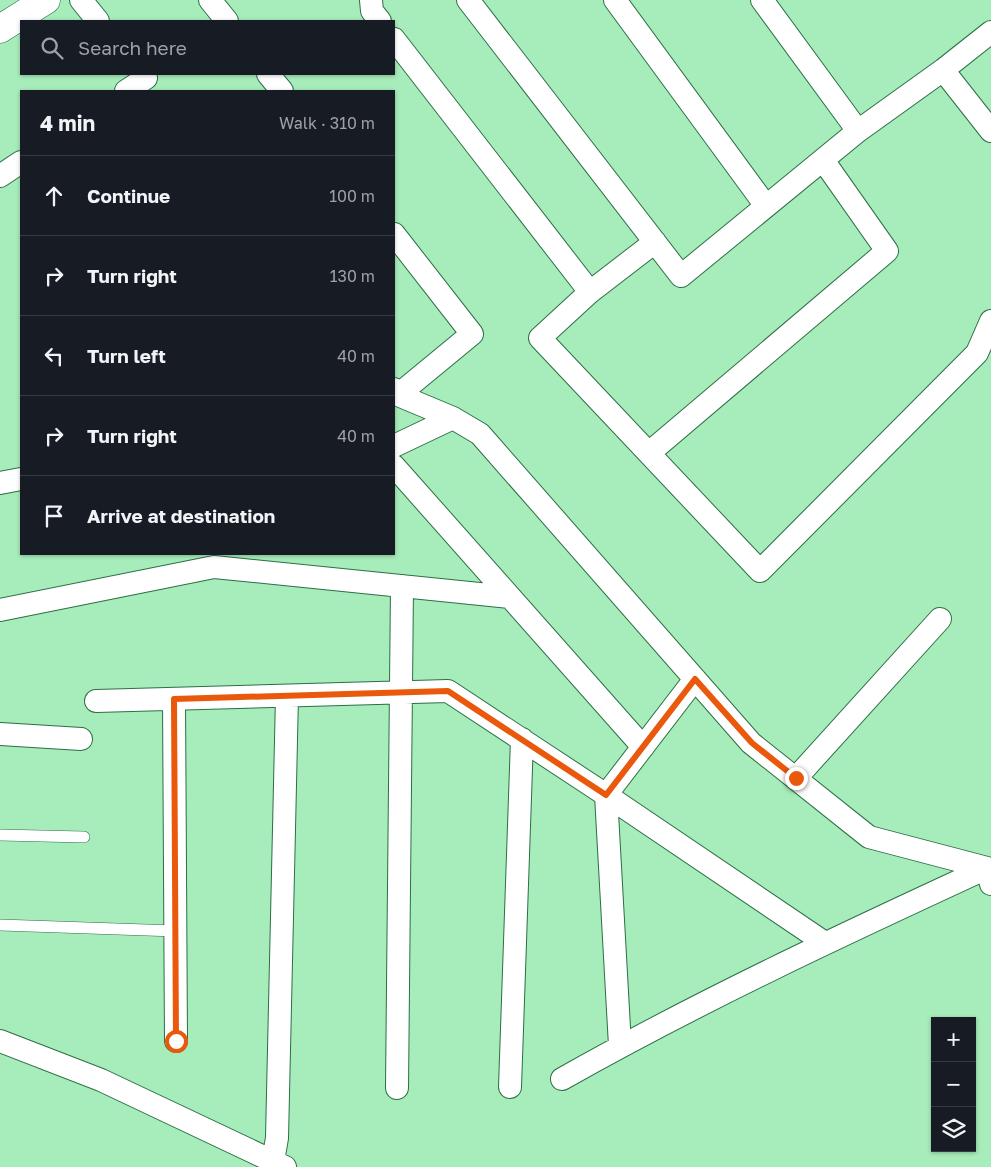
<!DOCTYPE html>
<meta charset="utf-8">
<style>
:root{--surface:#171b24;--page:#20242c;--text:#f1f3f6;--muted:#9ea1a6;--line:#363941}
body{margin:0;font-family:"Golos Text",sans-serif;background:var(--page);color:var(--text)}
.controls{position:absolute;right:15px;bottom:15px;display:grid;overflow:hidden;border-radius:0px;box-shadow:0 1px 4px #0004}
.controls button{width:45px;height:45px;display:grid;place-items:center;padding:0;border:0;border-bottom:1px solid var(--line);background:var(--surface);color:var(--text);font:25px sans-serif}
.stop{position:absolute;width:15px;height:15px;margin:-11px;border:4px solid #ea580c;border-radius:50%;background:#fff}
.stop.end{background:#ea580c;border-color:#fff;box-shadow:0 1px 5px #0008}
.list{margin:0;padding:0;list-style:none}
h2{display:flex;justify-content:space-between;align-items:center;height:65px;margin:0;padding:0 20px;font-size:21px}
h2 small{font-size:16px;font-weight:400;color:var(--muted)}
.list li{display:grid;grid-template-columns:32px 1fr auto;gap:15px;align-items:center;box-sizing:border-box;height:80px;padding:0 20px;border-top:1px solid var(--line)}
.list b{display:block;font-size:19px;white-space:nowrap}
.list em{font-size:16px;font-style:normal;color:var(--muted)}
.icon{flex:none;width:28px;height:28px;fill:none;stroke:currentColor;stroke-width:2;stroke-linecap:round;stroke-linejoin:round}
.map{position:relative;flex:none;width:991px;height:1167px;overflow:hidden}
.search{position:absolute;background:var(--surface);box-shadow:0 1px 4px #0004;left:20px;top:20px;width:375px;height:55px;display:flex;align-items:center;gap:12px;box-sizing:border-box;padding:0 18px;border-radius:0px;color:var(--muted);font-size:19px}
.panel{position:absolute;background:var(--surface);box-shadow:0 1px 4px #0004;left:20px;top:90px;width:375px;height:465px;border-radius:0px}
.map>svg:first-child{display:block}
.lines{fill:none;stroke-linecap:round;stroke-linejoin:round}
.service-casing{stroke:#2c6f45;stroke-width:12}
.minor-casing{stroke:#2c6f45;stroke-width:24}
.tertiary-casing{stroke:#2c6f45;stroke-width:29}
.service{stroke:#fff;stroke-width:11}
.minor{stroke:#fff;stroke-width:22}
.tertiary{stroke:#fff;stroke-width:28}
.route{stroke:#ea580c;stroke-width:6}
</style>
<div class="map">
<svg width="991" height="1167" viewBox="0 0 991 1167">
<rect width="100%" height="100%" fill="#a7ecbb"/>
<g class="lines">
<g class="service-casing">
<path id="service" d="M 0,835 L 84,837
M 0,925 L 176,931"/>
</g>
<g class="minor-casing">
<path id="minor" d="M 81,0 L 98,21
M 210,0 L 227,21
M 371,0 L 372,11 L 380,21
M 468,0 L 681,276 L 858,131 L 943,70 L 991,32
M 615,0 L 766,206
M 762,0 L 858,131
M 394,39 L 590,292
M 943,70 L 991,131
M 268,74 L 282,91
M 126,91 L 146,78
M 0,176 L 21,162
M 394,234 L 472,334 L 398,395
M 655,242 L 590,292 L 540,338 L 760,571 L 977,353 L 991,321
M 394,389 L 398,395 L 453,418 L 480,434 L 751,743 L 869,837 L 987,868 L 991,884
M 394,446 L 453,418
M 649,453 L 887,251 L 823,160
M 394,466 L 643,747
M 0,483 L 21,479
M 0,610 L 214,567 L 510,597
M 174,699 L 176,1041
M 96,701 L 448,691 L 606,795 L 825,943
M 0,734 L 81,739
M 796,778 L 940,619
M 0,1041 L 101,1080 L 285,1167
M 620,1046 L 606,795 L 695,679
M 562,1079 C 700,1001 844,934 987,868
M 510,1087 L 522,739
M 397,1088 L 402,586
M 273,1161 L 277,1138 L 287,696"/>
</g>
<g class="tertiary-casing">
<path id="tertiary" d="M 0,29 L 46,0"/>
</g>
<use href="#service" class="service"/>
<use href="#minor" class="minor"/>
<use href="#tertiary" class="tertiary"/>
</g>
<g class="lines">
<path class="route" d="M 176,1041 L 174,699 L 448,691 L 606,795 L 695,679 L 752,743 L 796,778"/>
</g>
</svg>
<div class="controls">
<button>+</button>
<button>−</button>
<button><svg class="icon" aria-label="layers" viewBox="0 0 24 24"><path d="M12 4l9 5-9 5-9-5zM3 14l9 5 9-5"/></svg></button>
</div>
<div class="stop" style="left:176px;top:1041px"></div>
<div class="stop end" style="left:796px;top:778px"></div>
<div class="search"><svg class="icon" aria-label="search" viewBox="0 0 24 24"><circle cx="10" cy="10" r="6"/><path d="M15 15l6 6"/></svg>Search here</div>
<section class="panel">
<h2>4 min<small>Walk · 310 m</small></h2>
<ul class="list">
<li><svg class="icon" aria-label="ahead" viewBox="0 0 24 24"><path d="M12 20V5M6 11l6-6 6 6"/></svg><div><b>Continue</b></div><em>100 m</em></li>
<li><svg class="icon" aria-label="right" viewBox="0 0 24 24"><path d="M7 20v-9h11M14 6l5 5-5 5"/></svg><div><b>Turn right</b></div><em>130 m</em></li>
<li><svg class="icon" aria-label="left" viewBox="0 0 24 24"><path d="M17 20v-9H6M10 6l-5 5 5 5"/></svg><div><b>Turn left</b></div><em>40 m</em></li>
<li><svg class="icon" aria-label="right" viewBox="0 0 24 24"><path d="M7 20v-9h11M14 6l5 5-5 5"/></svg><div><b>Turn right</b></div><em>40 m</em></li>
<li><svg class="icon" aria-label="arrive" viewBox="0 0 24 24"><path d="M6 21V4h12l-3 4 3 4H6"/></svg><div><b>Arrive at destination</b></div></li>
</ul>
</section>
</div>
